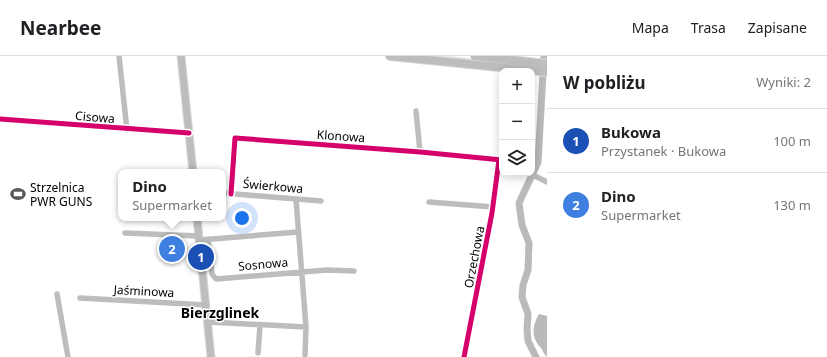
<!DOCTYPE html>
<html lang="pl">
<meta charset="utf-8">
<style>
:root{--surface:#fff;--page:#f6f6f6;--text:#202124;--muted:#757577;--line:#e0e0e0;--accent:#d93025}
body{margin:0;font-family:"Noto Sans",sans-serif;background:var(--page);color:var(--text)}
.controls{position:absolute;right:12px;top:12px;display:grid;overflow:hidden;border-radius:8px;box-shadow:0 2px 10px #0003}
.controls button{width:36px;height:36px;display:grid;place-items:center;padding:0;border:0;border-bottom:1px solid var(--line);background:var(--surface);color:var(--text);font:20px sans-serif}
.you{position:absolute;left:242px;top:162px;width:14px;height:14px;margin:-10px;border:3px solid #fff;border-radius:50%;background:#1a73e8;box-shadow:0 0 0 6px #1a73e833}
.badge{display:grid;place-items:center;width:26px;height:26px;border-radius:50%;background:var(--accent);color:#fff;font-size:13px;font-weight:700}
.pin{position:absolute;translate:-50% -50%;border:2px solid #fff;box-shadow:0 1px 4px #0006}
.popup{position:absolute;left:118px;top:113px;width:108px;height:52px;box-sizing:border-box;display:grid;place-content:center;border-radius:8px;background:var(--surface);filter:drop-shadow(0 1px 3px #0005);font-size:13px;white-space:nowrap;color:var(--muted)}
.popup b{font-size:15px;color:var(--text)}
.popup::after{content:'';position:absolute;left:50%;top:100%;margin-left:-8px;border:8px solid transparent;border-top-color:var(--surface)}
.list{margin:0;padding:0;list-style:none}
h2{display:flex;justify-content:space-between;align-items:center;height:52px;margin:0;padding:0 16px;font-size:17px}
h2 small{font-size:13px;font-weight:400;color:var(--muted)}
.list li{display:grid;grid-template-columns:26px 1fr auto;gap:12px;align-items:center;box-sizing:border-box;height:64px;padding:0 16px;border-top:1px solid var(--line)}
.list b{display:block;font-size:15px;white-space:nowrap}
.list p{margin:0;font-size:13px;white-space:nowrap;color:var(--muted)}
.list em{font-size:13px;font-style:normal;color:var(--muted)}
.icon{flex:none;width:22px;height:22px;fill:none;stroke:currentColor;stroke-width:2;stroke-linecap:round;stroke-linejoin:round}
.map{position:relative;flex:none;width:547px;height:301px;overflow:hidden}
header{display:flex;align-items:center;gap:24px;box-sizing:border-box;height:56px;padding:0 20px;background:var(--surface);border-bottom:1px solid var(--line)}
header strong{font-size:19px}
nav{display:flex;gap:22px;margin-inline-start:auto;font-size:14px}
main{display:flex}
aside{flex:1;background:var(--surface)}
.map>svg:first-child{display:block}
.green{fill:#e8e8e8}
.water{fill:#bababa}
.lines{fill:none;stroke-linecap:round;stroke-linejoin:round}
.river{stroke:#bababa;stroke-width:7}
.major-casing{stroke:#dbdbdb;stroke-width:9}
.highway-casing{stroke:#dbdbdb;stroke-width:10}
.minor{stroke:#bdbdbd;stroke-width:5.5}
.major{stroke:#bdbdbd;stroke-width:7}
.highway{stroke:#bdbdbd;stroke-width:8}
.cycleway-casing{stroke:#fff;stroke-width:8}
.cycleway{stroke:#d6006c;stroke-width:5}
.labels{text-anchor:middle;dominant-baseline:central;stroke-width:3;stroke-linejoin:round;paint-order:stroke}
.street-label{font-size:12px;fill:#000;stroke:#fff}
.poi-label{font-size:12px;fill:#000;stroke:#fff;text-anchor:start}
.quarter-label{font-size:14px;font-weight:bold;fill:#000;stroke:#fff}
</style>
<header>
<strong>Nearbee</strong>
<nav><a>Mapa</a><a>Trasa</a><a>Zapisane</a></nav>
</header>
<main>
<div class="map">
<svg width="547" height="301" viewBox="0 0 547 301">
<rect width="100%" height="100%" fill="#fff"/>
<path class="green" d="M 415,0 L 449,0 L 536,9 L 536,12 Z"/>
<path class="water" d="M 539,258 L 547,260 L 547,301 C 544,299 543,294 540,291 C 531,281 532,270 539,258 Z"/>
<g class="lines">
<path class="river" d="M 536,301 L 528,285 L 527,273 L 528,258 L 522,241 L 523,229 L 528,214 L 529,187 L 522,169 L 519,147 L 538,106 L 544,0"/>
<g class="major-casing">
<path id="major" d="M 181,0 L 193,116
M 197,162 L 211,301"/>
</g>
<g class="highway-casing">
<path id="highway" d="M 390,0 L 547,16
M 475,0 L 547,8"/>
</g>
<path class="minor" d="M 119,0 L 127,74
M 416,55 L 420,96
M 0,63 L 189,77
M 529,117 L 547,126
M 223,137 L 321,145
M 231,138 L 235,82 L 420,96 L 502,104
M 296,143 L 306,271 L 305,299
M 429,146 L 493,151
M 125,177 L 199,180
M 208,183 L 212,218 L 216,223 L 327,214 L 354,215
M 200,184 L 298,176
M 57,238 L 68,301
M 80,242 L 206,249
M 208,266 L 306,271
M 258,297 L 260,269
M 464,301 L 492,157 L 499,104"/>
<use href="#major" class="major"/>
<use href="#highway" class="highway"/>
<g class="cycleway-casing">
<path id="cycleway" d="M 0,63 L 189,77
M 231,138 L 235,82 L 420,96 L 502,104
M 464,301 L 492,157 L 499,104"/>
</g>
<use href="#cycleway" class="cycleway"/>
</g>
<defs>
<g id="stadium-bare" transform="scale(1.2)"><path d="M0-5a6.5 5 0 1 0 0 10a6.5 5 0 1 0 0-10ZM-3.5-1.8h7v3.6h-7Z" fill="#595959" stroke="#fff" stroke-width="2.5" paint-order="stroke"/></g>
</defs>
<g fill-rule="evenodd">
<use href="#stadium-bare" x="18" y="138"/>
</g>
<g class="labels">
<g class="street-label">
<text transform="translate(95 61) rotate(5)">Cisowa</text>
<text transform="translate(341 80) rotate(4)">Klonowa</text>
<text transform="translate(273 130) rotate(5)">Świerkowa</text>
<text transform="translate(474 201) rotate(-79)">Orzechowa</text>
<text transform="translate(263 208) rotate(-5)">Sosnowa</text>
<text transform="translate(144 235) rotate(3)">Jaśminowa</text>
</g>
<g class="poi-label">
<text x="30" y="131">Strzelnica<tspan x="30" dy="14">PWR GUNS</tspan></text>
</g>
<g class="quarter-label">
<text x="220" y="256">Bierzglinek</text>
</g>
</g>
</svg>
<div class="controls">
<button>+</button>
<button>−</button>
<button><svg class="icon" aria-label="layers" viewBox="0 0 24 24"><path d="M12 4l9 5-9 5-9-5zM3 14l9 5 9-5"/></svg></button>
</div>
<div class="you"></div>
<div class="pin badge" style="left:201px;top:201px;background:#1a4fb4">1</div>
<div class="pin badge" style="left:172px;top:193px;background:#3f7fe0">2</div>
<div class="popup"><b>Dino</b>Supermarket</div>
</div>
<aside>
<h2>W pobliżu<small>Wyniki: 2</small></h2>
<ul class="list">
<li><span class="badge" style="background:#1a4fb4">1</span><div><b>Bukowa</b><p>Przystanek · Bukowa</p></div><em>100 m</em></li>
<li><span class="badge" style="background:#3f7fe0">2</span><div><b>Dino</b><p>Supermarket</p></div><em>130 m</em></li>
</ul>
</aside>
</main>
